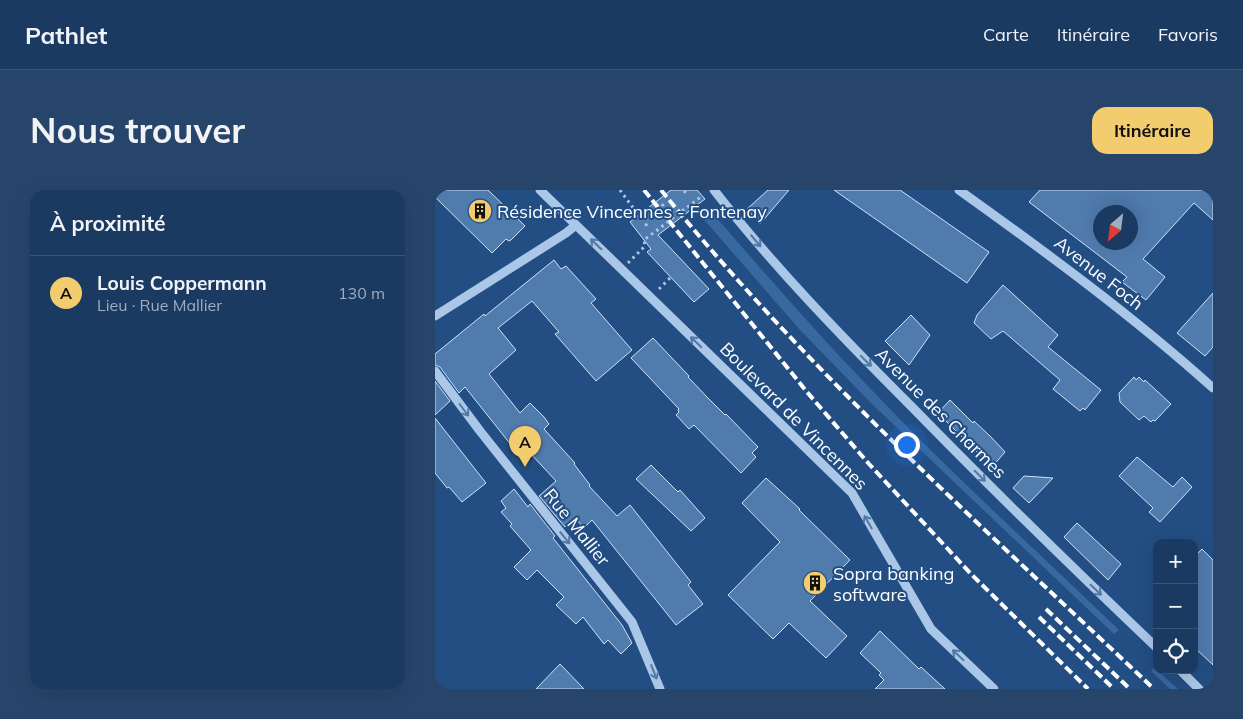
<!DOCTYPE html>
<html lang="fr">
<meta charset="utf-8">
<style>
:root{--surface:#1a3a62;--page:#27456b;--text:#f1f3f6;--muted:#9fadbe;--line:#385477;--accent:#f3cc6e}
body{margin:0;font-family:Mulish,sans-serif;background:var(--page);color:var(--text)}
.controls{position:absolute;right:15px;bottom:15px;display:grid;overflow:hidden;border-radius:10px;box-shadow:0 5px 20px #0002}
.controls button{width:45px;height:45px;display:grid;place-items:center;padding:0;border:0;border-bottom:1px solid var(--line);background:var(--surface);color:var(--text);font:25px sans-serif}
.compass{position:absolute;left:658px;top:15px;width:45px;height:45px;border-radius:50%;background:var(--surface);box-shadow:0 5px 20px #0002;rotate:208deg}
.you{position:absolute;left:471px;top:254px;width:18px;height:18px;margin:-12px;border:4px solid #fff;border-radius:50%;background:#1a73e8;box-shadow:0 0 0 8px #1a73e833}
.badge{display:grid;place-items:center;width:32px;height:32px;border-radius:50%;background:var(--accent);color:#111;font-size:16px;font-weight:700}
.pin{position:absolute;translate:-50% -41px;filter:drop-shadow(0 1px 2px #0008)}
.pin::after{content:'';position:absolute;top:26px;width:18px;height:15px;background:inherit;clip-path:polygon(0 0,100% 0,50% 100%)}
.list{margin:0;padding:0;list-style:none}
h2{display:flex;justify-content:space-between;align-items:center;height:65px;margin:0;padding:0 20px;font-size:21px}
h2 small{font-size:16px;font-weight:400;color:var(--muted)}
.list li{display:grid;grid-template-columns:32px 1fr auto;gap:15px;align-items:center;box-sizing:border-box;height:75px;padding:0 20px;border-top:1px solid var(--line)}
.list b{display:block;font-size:19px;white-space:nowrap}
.list p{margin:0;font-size:16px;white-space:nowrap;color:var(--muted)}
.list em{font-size:16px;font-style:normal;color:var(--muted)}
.icon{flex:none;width:28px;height:28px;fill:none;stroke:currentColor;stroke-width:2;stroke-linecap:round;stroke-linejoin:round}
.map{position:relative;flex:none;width:778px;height:499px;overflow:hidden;border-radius:15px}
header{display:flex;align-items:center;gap:30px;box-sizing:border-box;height:70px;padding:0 25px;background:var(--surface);border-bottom:1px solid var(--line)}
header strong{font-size:24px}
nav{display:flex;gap:28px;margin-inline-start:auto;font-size:18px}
.intro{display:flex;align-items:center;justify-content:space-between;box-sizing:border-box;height:120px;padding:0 30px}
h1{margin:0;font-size:35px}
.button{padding:12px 22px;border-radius:15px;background:var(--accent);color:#111;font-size:18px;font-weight:700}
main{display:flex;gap:30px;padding:0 30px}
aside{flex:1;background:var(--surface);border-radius:15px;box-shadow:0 5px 20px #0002}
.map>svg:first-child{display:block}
.green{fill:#3768a0}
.building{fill:#507bad;stroke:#cfe1f6;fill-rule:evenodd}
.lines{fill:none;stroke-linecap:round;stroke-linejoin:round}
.path{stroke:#abc7e8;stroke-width:3;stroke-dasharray:2.5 4;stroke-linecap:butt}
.minor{stroke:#abc7e8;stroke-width:9}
.rail{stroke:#fff;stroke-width:4;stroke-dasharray:9 4;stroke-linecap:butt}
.path-bridge{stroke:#abc7e8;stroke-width:3;stroke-dasharray:2.5 4;stroke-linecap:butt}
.oneway{stroke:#5378a6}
.labels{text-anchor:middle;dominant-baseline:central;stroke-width:4;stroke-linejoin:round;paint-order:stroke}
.poi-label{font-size:18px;fill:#fff;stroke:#234e83;text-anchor:start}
.street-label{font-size:18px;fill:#fff;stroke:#234e83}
</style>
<header>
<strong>Pathlet</strong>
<nav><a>Carte</a><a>Itinéraire</a><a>Favoris</a></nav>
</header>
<div class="intro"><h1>Nous trouver</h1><a class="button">Itinéraire</a></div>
<main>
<aside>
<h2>À proximité<small></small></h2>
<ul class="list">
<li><span class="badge">A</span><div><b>Louis Coppermann</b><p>Lieu · Rue Mallier</p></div><em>130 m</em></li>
</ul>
</aside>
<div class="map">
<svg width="778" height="499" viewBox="0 0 778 499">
<rect width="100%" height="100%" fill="#234e83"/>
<path class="green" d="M 273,18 C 326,79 378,139 433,196 C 513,281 600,359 684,440 L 679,444 L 437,214 L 365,140 L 265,25 Z
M 720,477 L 722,480 L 743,499 L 735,499 L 716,481 Z"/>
<path class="building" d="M 0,0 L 53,0 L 90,36 L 76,50 L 74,51 L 71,49 L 57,63 L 0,7 Z
M 236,0 L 262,0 L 270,9 L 223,45 L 274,99 L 259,112 L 212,62 L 216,59 L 195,32 Z
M 333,0 L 354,0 L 325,34 L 312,19 Z
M 399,0 L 465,0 L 554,62 L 532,93 Z
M 605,0 L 778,0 L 778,30 L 759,13 L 708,69 L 730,87 L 711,110 L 687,92 L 692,87 L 594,12 ZM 666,22 L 696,22 L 696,52 L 666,52 Z
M 119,70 L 126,79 L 131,76 L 161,109 L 156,113 L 197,160 L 161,191 L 120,144 L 124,142 L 97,111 L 63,138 L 81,160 L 54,184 L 85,223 L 95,213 L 109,227 L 114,234 L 109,239 L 140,273 L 139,274 L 155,295 L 154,296 L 182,326 L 195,315 L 256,392 L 253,395 L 268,414 L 241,435 L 157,330 L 149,338 L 140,328 L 130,337 L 104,306 L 121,291 L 95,263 L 88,270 L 30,197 L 24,203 L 5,177 L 0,175 L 0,164 L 49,124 L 50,126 Z
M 568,95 L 623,145 L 613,157 L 666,200 L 650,220 L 648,218 L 645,221 L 618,199 L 625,190 L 568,141 L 556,149 L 539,133 L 542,125 Z
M 778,103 L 778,157 L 770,166 L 742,143 Z
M 476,125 L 495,145 L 474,175 L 450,151 Z
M 218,148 L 254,186 L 253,187 L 271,206 L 290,225 L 291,224 L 323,257 L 317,263 L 321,267 L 306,283 L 259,235 L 254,239 L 241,225 L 244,222 L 243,220 L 244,219 L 196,168 Z
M 699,187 L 701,190 L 704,187 L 709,192 L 710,190 L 736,214 L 720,231 L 718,230 L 716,232 L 709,226 L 704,230 L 685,212 L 684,203 Z
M 0,191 L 15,211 L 0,225 Z
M 515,210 L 538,233 L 539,231 L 556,247 L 570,262 L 557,277 L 503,223 Z
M 0,228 L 51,293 L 27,312 L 14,297 L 12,298 L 0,283 Z
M 702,267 L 738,297 L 747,287 L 757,297 L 725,332 L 714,322 L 718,318 L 684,286 Z
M 216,275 L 243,302 L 245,300 L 270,328 L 256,341 L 201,289 Z
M 589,286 L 618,288 L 594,313 L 578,298 Z
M 331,288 L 365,319 L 364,320 L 415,370 L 375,411 L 412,446 L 391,468 L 354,433 L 338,449 L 293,405 L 345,352 L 307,313 Z
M 79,299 L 93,317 L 95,314 L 120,346 L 118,348 L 187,435 L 197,453 L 186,464 L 173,450 L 169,454 L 148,427 L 141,434 L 121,415 L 129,407 L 102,380 L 92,390 L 79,377 L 96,360 L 75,336 L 77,334 L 66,322 L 71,318 L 66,311 Z
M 642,333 L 686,374 L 673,390 L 629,347 Z
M 767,359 L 778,370 L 778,475 L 759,457 L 759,367 Z
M 445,441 L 484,479 L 486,477 L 510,499 L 440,499 L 449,490 L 444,485 L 446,483 L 425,463 Z
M 125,474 L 149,499 L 101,499 Z"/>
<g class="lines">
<path class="path" d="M 185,0 L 207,30
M 249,1 L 253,5
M 227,14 L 237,28
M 211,36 L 212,29
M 224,99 L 236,87"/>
<path class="minor" d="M 105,0 L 417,303 L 496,439 L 559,499
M 279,0 C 339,77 408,148 477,217 C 557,299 639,379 722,458
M 524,0 C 612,63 698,126 778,198
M 0,126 L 131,43 L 141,35
M 0,181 L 45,241 L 197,432 L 225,499
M 745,480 L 764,499"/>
<path class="rail" d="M 209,0 L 372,202 L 434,274 L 536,384 L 653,499
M 226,0 C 373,182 549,338 719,499
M 611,419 L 695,499
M 604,427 L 679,499"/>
<path class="path-bridge" d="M 193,73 L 210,56 L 209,50 L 267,6"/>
</g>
<defs><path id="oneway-shaft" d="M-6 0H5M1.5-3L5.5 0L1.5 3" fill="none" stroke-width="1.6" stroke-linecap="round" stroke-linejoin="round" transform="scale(1.25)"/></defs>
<g class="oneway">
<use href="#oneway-shaft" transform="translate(321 51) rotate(50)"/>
<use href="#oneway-shaft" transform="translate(161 54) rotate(-136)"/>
<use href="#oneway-shaft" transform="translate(261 152) rotate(-136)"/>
<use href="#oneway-shaft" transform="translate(431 171) rotate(45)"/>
<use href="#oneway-shaft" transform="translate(29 220) rotate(53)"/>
<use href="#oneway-shaft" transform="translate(545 286) rotate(45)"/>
<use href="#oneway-shaft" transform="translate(433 332) rotate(-120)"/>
<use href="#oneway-shaft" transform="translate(130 348) rotate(51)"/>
<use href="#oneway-shaft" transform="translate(661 400) rotate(44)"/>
<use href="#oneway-shaft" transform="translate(523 465) rotate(-137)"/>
<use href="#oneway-shaft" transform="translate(219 482) rotate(68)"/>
</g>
<defs>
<g id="building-disc" transform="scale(1.25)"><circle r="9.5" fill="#f3cc6e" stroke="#234e83"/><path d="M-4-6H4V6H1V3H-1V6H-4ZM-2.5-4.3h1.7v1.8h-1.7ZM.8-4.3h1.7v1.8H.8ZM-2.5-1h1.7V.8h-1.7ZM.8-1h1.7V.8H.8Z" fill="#111"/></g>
</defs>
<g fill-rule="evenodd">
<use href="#building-disc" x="45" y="21"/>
<use href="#building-disc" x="380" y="393"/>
</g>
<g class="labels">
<g class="poi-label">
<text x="62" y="21">Résidence Vincennes - Fontenay</text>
<text x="398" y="383">Sopra banking<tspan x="398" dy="21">software</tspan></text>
</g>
<g class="street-label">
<text transform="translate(664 83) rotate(38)">Avenue Foch</text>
<text transform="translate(506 223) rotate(45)">Avenue des Charmes</text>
<text transform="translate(359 226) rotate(45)">Boulevard de Vincennes</text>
<text transform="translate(142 337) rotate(51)">Rue Mallier</text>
</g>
</g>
</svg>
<div class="controls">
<button>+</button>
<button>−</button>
<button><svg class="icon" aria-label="locate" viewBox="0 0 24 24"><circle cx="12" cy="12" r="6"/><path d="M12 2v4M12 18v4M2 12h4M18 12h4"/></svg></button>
</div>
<svg class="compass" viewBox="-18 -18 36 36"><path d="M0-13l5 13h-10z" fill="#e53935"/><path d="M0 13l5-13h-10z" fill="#9fadbe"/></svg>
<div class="you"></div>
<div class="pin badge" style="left:90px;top:277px">A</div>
</div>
</main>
